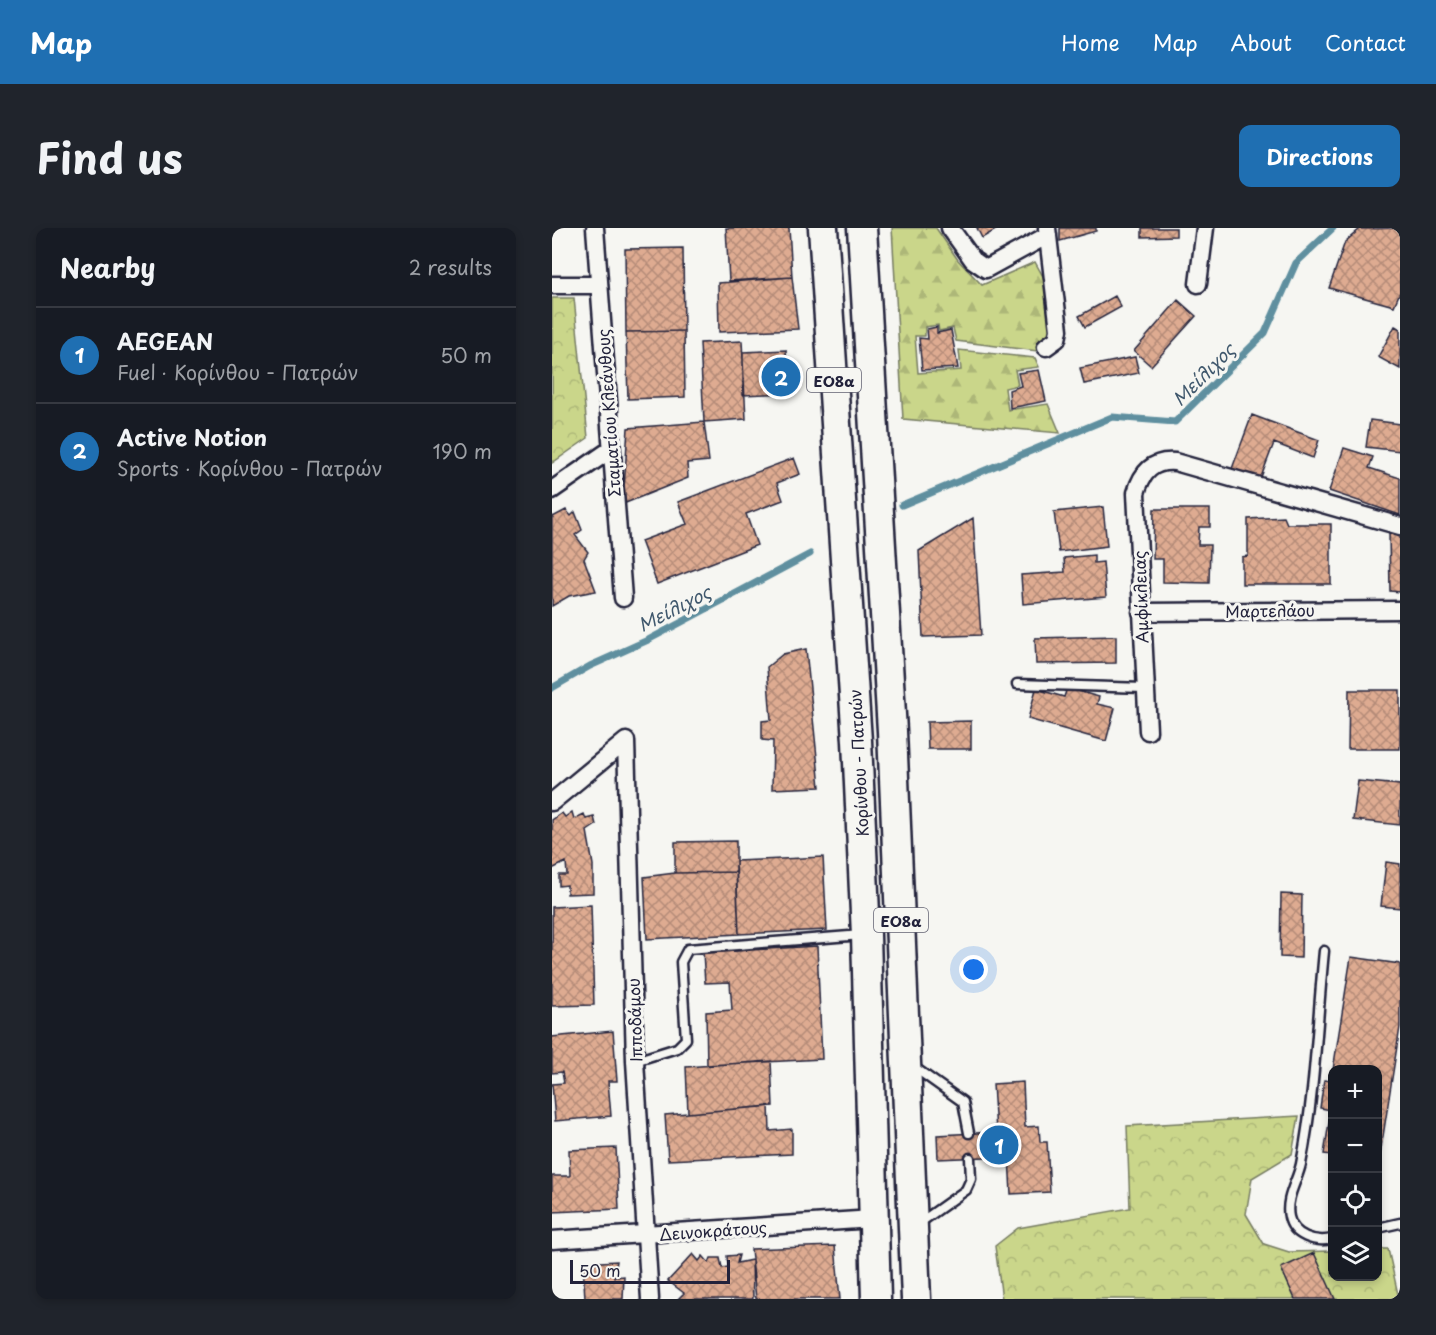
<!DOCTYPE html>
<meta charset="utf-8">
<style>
:root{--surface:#171b24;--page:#20242c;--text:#f1f3f6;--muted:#9ea1a6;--line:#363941;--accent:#1f6fb2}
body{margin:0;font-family:"Playpen Sans",sans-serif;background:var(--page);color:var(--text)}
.controls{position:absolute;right:18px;bottom:18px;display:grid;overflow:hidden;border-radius:12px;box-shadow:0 3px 9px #0003}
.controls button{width:54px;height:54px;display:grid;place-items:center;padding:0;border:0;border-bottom:2px solid var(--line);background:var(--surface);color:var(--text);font:30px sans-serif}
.scale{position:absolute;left:18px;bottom:15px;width:160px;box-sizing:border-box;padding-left:6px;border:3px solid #22223b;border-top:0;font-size:16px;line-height:21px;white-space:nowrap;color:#22223b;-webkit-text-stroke:4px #f6f6f2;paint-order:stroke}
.you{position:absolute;left:422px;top:742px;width:21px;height:21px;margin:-15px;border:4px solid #fff;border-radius:50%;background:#1a73e8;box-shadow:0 0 0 9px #1a73e833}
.badge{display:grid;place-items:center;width:39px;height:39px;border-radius:50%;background:var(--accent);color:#fff;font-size:20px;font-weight:700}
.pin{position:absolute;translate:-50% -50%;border:3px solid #fff;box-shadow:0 2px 6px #0006}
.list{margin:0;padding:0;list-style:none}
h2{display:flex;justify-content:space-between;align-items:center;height:78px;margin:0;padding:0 24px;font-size:26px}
h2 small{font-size:20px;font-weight:400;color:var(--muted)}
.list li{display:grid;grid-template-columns:39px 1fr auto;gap:18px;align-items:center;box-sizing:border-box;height:96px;padding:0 24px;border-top:2px solid var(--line)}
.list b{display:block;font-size:22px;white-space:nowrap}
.list p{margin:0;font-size:20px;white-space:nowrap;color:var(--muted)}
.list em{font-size:20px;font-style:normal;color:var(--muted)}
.icon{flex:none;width:33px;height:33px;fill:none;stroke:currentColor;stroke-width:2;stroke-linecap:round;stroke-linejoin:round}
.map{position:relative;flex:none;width:848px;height:1071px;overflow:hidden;border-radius:12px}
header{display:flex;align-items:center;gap:36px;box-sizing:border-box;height:84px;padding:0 30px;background:var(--accent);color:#fff}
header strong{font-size:28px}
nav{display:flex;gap:33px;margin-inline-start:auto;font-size:21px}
.intro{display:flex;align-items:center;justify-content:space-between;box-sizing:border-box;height:144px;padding:0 36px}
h1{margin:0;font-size:42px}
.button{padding:15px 27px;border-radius:12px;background:var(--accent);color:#fff;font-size:21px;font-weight:700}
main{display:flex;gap:36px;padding:0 36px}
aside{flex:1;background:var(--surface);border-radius:12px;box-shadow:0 3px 9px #0003}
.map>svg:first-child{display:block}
.forest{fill:url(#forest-firs);stroke:#767c62;stroke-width:1.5}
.park{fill:url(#park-crowns);stroke:#767c62;stroke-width:1.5}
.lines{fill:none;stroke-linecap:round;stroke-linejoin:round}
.stream{stroke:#5e8f9f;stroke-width:7}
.building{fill:url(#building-cross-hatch);stroke:#22223b;stroke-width:1.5}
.service-casing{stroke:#22223b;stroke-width:13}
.minor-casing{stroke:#22223b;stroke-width:21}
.trunk-casing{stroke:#22223b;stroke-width:33}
.service{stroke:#f6f6f2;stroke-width:8}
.minor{stroke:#f6f6f2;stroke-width:16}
.trunk{stroke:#f6f6f2;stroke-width:28}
.labels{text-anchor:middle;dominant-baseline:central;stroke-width:6;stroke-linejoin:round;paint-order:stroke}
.shield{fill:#f6f6f2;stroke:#626272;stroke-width:1.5}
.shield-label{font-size:15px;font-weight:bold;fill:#22223b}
.street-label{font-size:16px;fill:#22223b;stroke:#f6f6f2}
.water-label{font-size:18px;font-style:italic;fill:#40586d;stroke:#f6f6f2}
</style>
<header>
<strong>Map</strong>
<nav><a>Home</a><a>Map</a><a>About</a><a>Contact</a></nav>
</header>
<div class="intro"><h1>Find us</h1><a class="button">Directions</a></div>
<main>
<aside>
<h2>Nearby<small>2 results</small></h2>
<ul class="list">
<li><span class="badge">1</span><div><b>AEGEAN</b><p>Fuel · Κορίνθου - Πατρών</p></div><em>50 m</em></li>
<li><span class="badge">2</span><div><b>Active Notion</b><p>Sports · Κορίνθου - Πατρών</p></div><em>190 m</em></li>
</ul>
</aside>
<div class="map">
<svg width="848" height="1071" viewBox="0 0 848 1071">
<defs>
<pattern id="forest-firs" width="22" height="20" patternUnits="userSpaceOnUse" patternTransform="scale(1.5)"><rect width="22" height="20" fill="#cad68a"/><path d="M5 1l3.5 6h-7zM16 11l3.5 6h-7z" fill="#adb778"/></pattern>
<pattern id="park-crowns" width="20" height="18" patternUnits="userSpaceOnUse" patternTransform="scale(1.5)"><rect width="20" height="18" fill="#cad68a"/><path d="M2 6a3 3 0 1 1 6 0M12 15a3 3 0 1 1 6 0" fill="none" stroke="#adb778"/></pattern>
<pattern id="building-cross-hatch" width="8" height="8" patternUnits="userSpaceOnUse" patternTransform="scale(1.5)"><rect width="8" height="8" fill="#deab91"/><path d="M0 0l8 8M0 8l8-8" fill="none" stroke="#b48b78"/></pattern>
</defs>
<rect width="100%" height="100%" fill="#f6f6f2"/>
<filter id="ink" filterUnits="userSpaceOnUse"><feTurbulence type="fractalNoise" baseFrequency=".0167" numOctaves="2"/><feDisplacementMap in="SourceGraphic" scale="12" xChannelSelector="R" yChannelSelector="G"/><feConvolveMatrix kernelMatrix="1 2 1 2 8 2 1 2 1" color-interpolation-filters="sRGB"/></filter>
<g filter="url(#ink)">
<path class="forest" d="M 340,0 L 384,0 L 406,32 L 430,57 L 483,34 L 493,52 L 506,95 L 494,124 L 404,113 L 401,100 L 387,103 L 386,97 L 373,99 L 373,108 L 363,108 L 366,145 L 409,142 L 407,122 L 483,130 L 487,139 L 463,142 L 466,157 L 453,160 L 456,182 L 496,176 L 508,205 L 351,191 Z"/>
<path class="park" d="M 0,70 L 22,70 L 36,210 L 0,235 Z
M 747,888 L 740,926 L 700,950 L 694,986 L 712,1016 L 737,1024 L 780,1023 L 780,1048 L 826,1048 L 826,1021 L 836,1021 L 847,1071 L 450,1071 L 443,1018 L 466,1000 L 578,980 L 575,898 Z"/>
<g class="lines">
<path class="stream" d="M 350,277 L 560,189 L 623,194 L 713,105 L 744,35 L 781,0
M 0,460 L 38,438 L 96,412 L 258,326"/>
</g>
<path class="building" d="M 174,0 L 237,0 L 240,49 L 177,53 Z
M 425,0 L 447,0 L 430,10 Z
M 508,0 L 544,0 L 544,3 L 508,13 Z
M 590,0 L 624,0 L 624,8 L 590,9 Z
M 848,0 L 848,64 L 842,78 L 777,60 L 793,14 L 808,1 Z
M 131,20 L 132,103 L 74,104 L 73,21 Z
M 240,49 L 246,101 L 167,104 L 166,55 Z
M 563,68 L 569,79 L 533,99 L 527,88 Z
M 626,72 L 644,88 L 599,138 L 582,123 Z
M 843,98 L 848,101 L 848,141 L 826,129 Z
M 385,99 L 385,105 L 399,102 L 406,140 L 370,142 L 367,110 L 376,111 L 375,101 Z
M 132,103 L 133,169 L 76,171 L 74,104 Z
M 190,113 L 194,191 L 152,194 L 148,115 Z
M 234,122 L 236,165 L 191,167 L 191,124 Z
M 583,129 L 587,145 L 532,156 L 528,140 Z
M 487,142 L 494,173 L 458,180 L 457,162 L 469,158 L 466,145 Z
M 700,187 L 767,212 L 761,230 L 722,215 L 706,257 L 678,246 Z
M 818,192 L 848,196 L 848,223 L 814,219 Z
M 152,194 L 157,233 L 135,235 L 136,250 L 71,276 L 76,200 Z
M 792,220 L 821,229 L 817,240 L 848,250 L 848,287 L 777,263 Z
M 242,230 L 248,246 L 225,255 L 231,272 L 194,286 L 205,317 L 105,356 L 89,313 L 135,296 L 126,274 Z
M 551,279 L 555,318 L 507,324 L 502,284 Z
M 602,281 L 658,281 L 658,299 L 647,299 L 646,317 L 658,317 L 657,355 L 611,354 L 611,331 L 601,331 Z
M 14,282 L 19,288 L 23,284 L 30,302 L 23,307 L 36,324 L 32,331 L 44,363 L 17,368 L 0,378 L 0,287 L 1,289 Z
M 732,289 L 735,296 L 779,296 L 779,356 L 690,356 L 690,329 L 696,328 L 696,291 Z
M 421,290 L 429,407 L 371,409 L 367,323 Z
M 837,305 L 848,309 L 848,364 L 838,363 Z
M 542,327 L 542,335 L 551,334 L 554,369 L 471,376 L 469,347 L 513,344 L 512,330 Z
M 564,408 L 564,435 L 484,436 L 483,410 Z
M 254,421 L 268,559 L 220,561 L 221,513 L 210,512 L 210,493 L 219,492 L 215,439 L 231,426 Z
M 515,460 L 547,469 L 545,476 L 563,480 L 554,513 L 476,491 L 484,461 L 512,469 Z
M 797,462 L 848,462 L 848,521 L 796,521 Z
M 419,493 L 419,521 L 376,521 L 375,494 Z
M 806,553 L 848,557 L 848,597 L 801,592 Z
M 20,584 L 22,591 L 32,586 L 34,591 L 42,589 L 44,597 L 35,603 L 41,637 L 41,665 L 15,666 L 15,657 L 7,658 L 7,647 L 15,647 L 14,634 L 0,641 L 0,592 L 10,585 L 13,589 Z
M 184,613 L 184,644 L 123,645 L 123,614 Z
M 271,629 L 275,702 L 187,706 L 184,633 Z
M 834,634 L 848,636 L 848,680 L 829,678 Z
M 184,644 L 187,706 L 95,711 L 92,649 L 123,645 Z
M 729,666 L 750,667 L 749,730 L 728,729 Z
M 39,677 L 42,777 L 0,778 L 0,679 Z
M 265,718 L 270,831 L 155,837 L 154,784 L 180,782 L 178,754 L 153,755 L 151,725 Z
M 799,729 L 848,736 L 848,799 L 827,934 L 826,842 L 781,842 Z
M 61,803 L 65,853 L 56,853 L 59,888 L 3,893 L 0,856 L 12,855 L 10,844 L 0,845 L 0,809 Z
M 219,833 L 221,878 L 136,885 L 134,839 Z
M 780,845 L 780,927 L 772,926 L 779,882 L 768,880 L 772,852 L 779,853 Z
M 471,854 L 473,899 L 487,898 L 488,914 L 495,914 L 498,964 L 459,966 L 457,928 L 386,931 L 385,907 L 444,904 L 441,856 Z
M 217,878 L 218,903 L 240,901 L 240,926 L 116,932 L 113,887 Z
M 64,920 L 67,981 L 0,984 L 0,948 L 18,948 L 17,922 Z
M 283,1018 L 288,1071 L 204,1071 L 199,1021 Z
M 762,1025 L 783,1071 L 743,1071 L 729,1040 Z
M 141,1026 L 147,1033 L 151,1028 L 157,1035 L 159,1030 L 168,1030 L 170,1040 L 176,1039 L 175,1028 L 187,1027 L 185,1035 L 200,1032 L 201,1071 L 126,1071 L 132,1065 L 116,1053 Z
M 65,1033 L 62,1049 L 72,1048 L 71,1071 L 33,1071 L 31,1035 Z"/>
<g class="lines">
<g class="service-casing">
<path id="service" d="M 465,456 L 592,460
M 772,723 C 765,794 763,866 749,936 C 745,954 733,970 737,989 C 741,1008 763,1015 780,1011
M 83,833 L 125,820 L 134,811 L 129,734 L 136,721 L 310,707
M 359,837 L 411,874 L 417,905
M 366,996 L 414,962 L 419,951 L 418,930
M 826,1000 L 848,995"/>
</g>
<g class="minor-casing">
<path id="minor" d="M 43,0 L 71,370
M 398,0 L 421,32 L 434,41 L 496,7
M 646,56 L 653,0
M 0,57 L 47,57
M 494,119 L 505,111 L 507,102 L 495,0
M 0,262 L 58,222
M 589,384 L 848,382
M 596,503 L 584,265 C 590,244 601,232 623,234 L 848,298
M 74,513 L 83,833 L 98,1071
M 0,574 L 74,513
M 0,1012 L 321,991"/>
</g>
<g class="trunk-casing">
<path id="trunk" d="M 271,0 L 305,513 L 314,707 L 324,1071
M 310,0 L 340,503 L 364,1071"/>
</g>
<use href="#service" class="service"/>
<use href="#minor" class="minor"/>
<use href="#trunk" class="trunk"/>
</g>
</g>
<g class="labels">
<g class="shield">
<rect x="255" y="140" width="54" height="24" rx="4.5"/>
<rect x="322" y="680" width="54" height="24" rx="4.5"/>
</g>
<g class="shield-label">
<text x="282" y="152">ΕΟ8α</text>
<text x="349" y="692">ΕΟ8α</text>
</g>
<g class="street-label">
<text transform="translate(56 185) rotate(-94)">Σταματίου Κλεάνθους</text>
<text transform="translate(588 369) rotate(-92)">Αμφίκλειας</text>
<text transform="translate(718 382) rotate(-1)">Μαρτελάου</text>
<text transform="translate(306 535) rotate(-93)">Κορίνθου - Πατρών</text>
<text transform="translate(82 792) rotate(-92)">Ιπποδάμου</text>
<text transform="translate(161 1002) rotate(-4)">Δεινοκράτους</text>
</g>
<g class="water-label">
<text transform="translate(651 146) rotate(-45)">Μείλιχος</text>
<text transform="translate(122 380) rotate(-27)">Μείλιχος</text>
</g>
</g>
</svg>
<div class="controls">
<button>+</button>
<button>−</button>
<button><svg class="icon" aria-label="locate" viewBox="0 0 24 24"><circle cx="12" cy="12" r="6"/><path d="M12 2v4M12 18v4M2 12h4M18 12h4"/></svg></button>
<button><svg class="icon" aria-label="layers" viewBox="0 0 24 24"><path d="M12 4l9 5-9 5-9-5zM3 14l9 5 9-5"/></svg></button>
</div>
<div class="scale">50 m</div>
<div class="you"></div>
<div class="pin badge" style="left:447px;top:917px">1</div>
<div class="pin badge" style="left:229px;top:149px">2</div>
</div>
</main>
